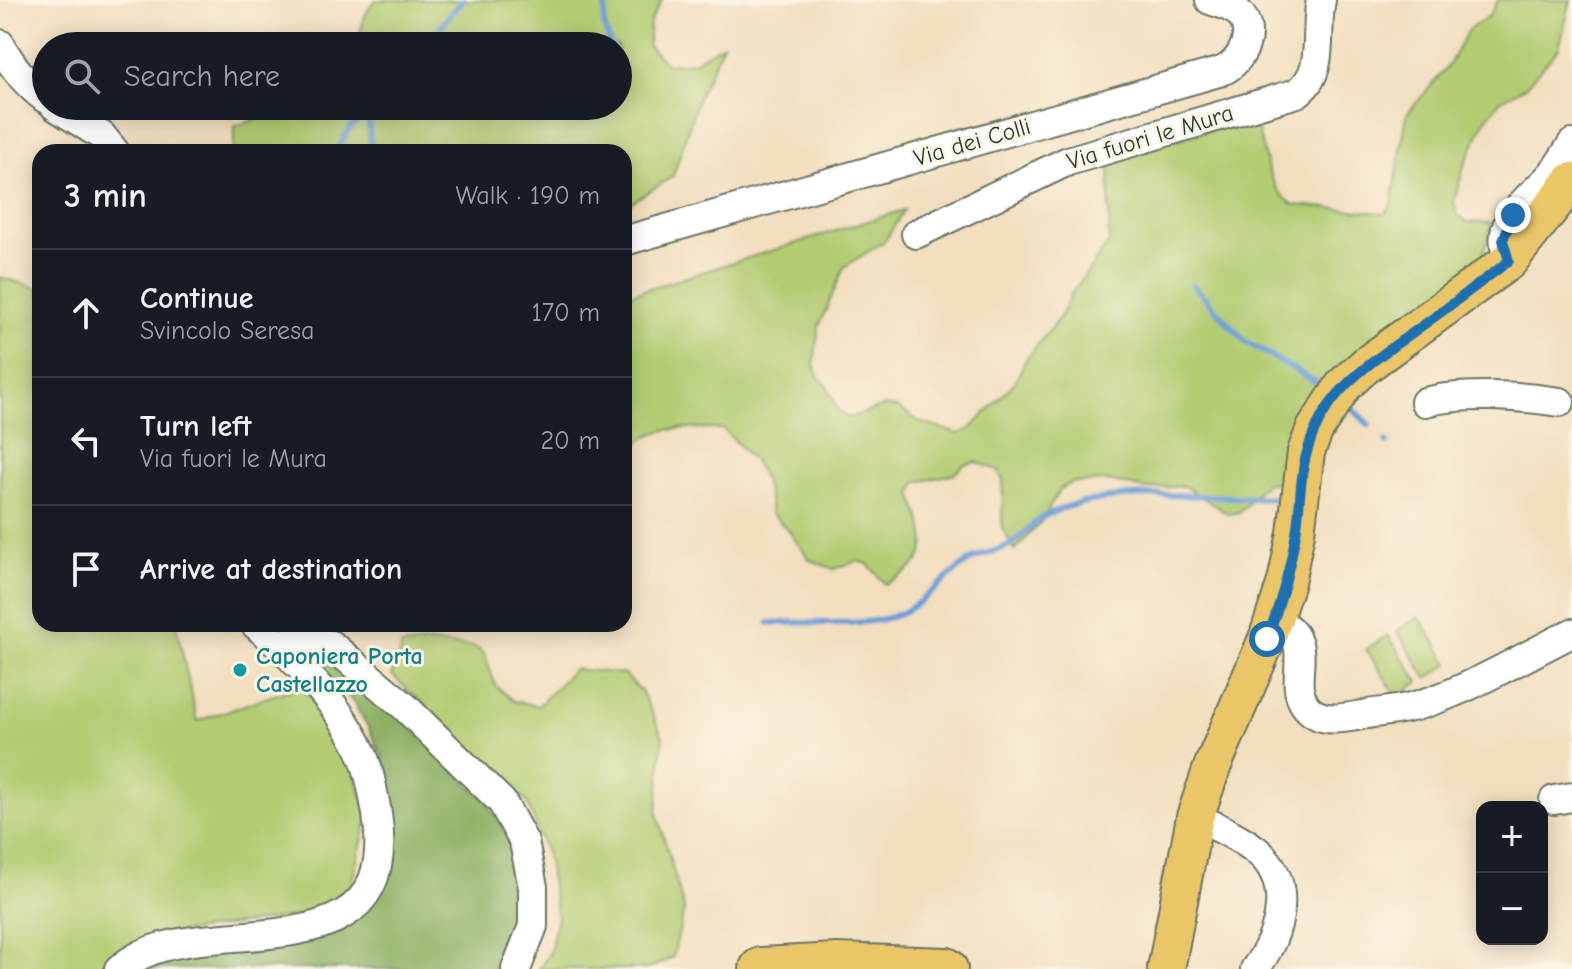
<!DOCTYPE html>
<meta charset="utf-8">
<style>
:root{--surface:#171b24;--page:#20242c;--text:#f1f3f6;--muted:#9ea1a6;--line:#363941}
body{margin:0;font-family:"Comic Neue",sans-serif;background:var(--page);color:var(--text)}
.controls{position:absolute;right:24px;bottom:24px;display:grid;overflow:hidden;border-radius:16px;box-shadow:0 4px 20px #0003}
.controls button{width:72px;height:72px;display:grid;place-items:center;padding:0;border:0;border-bottom:2px solid var(--line);background:var(--surface);color:var(--text);font:40px sans-serif}
.stop{position:absolute;width:24px;height:24px;margin:-18px;border:6px solid #1f6fb2;border-radius:50%;background:#fff}
.stop.end{background:#1f6fb2;border-color:#fff;box-shadow:0 2px 8px #0008}
.list{margin:0;padding:0;list-style:none}
h2{display:flex;justify-content:space-between;align-items:center;height:104px;margin:0;padding:0 32px;font-size:34px}
h2 small{font-size:26px;font-weight:400;color:var(--muted)}
.list li{display:grid;grid-template-columns:52px 1fr auto;gap:24px;align-items:center;box-sizing:border-box;height:128px;padding:0 32px;border-top:2px solid var(--line)}
.list b{display:block;font-size:30px;white-space:nowrap}
.list p{margin:0;font-size:26px;white-space:nowrap;color:var(--muted)}
.list em{font-size:26px;font-style:normal;color:var(--muted)}
.icon{flex:none;width:44px;height:44px;fill:none;stroke:currentColor;stroke-width:2;stroke-linecap:round;stroke-linejoin:round}
.map{position:relative;flex:none;width:1572px;height:969px;overflow:hidden}
.search{position:absolute;background:var(--surface);box-shadow:0 4px 20px #0003;left:32px;top:32px;width:600px;height:88px;display:flex;align-items:center;gap:20px;box-sizing:border-box;padding:0 28px;border-radius:44px;color:var(--muted);font-size:30px}
.panel{position:absolute;background:var(--surface);box-shadow:0 4px 20px #0003;left:32px;top:144px;width:600px;height:488px;border-radius:24px}
.map>svg:first-child{display:block}
.green{fill:#b2cc72;stroke:#688453;stroke-width:2}
.forest{fill:#8db064;stroke:#56764c;stroke-width:2}
.lines{fill:none;stroke-linecap:round;stroke-linejoin:round}
.stream{stroke:#6d9ed7;stroke-width:6}
.minor-casing{stroke:#697564;stroke-width:32}
.major-casing{stroke:#697564;stroke-width:40}
.highway-casing{stroke:#697564;stroke-width:46}
.minor{stroke:#fff;stroke-width:28}
.major{stroke:#ebc669;stroke-width:36}
.highway{stroke:#ebc669;stroke-width:42}
.route{stroke:#1f6fb2;stroke-width:10}
.culture-dot{fill:#0f9aa8;stroke:#fcf5e5;stroke-width:3}
.labels{text-anchor:middle;dominant-baseline:central;stroke-width:6;stroke-linejoin:round;paint-order:stroke}
.street-label{font-size:24px;fill:#1f3d34;stroke:#fcf5e5}
.culture-label{font-size:24px;font-weight:bold;fill:#0d838f;stroke:#fcf5e5;text-anchor:start}
</style>
<div class="map">
<svg width="1572" height="969" viewBox="0 0 1572 969">
<rect width="100%" height="100%" fill="#fcf5e5"/>
<filter id="ink" filterUnits="userSpaceOnUse"><feTurbulence type="fractalNoise" baseFrequency=".0125" numOctaves="2"/><feDisplacementMap in="SourceGraphic" scale="16" xChannelSelector="R" yChannelSelector="G"/><feConvolveMatrix kernelMatrix="1 2 1 2 8 2 1 2 1" color-interpolation-filters="sRGB"/></filter>
<filter id="wash" filterUnits="userSpaceOnUse"><feTurbulence type="fractalNoise" baseFrequency=".006" numOctaves="4" result="noise"/><feDisplacementMap in="SourceGraphic" scale="32" xChannelSelector="R" yChannelSelector="G"/><feGaussianBlur stdDeviation="1.8" result="paint"/><feColorMatrix in="noise" values="0 0 0 0 0 0 0 0 0 0 0 0 0 0 0 0 0 1.4 0 .05"/><feComposite in="paint" operator="in"/></filter>
<g filter="url(#wash)">
<rect width="100%" height="100%" fill="#f2debe"/>
<path class="green" d="M 376,0 L 662,0 L 650,22 L 648,46 L 667,64 L 693,62 L 723,44 L 698,98 L 673,176 L 624,207 L 624,152 L 233,152 L 235,126 L 273,114 L 325,113 L 336,106 L 618,106 L 618,46 L 358,46 C 359,32 365,9 376,0 Z
M 1498,0 L 1571,0 L 1559,48 L 1525,87 L 1501,100 L 1485,120 L 1464,166 L 1454,202 L 1457,214 L 1467,222 L 1492,223 L 1482,257 L 1446,288 L 1333,371 L 1311,395 L 1295,422 L 1288,447 L 1291,482 L 1265,483 L 1240,512 L 1228,514 L 1184,486 L 1146,489 L 1108,481 L 1071,483 L 1060,489 L 1041,522 L 1015,550 L 1002,528 L 1003,481 L 998,470 L 976,462 L 964,465 L 954,474 L 917,482 L 912,494 C 929,542 936,559 885,584 L 868,564 L 857,561 L 834,569 L 810,560 L 788,530 L 771,513 C 766,468 753,460 723,429 C 691,429 642,420 628,460 C 625,467 626,477 624,484 L 624,296 L 904,210 L 885,241 L 844,267 L 819,326 L 814,364 L 818,376 L 827,385 L 837,409 L 848,418 L 885,406 L 898,408 L 922,423 L 959,434 L 971,429 L 1015,382 L 1026,359 L 1060,317 L 1071,294 L 1109,243 L 1110,159 L 1234,123 L 1247,123 L 1258,130 C 1264,155 1270,193 1295,205 L 1385,213 L 1392,203 L 1407,114 L 1449,65 L 1468,30 L 1489,16 Z
M 0,277 L 40,289 L 40,624 L 176,624 L 197,721 L 301,686 L 344,739 L 368,818 L 349,892 L 298,916 L 149,937 L 98,969 L 0,969 Z
M 1419,617 L 1449,664 L 1427,678 L 1397,631 Z
M 1388,635 L 1419,682 L 1397,697 L 1366,649 Z
M 428,643 L 475,647 L 484,654 L 496,686 L 514,701 L 538,706 L 574,669 L 624,674 L 642,692 L 663,737 L 657,813 L 684,909 L 673,957 L 648,969 L 539,969 L 550,952 L 557,917 L 547,855 L 527,802 L 392,675 L 402,646 Z"/>
<path class="forest" d="M 318,656 L 393,710 L 485,800 L 508,837 L 524,901 L 518,934 L 504,969 L 142,969 L 189,955 L 347,928 L 391,826 L 389,793 L 383,758 L 368,727 L 353,702 L 314,658 Z"/>
<g class="lines">
<path class="stream" d="M 606,0 L 604,26 L 611,46
M 418,46 L 430,39 L 463,0
M 367,106 L 371,145 L 369,152
M 335,152 L 351,127 L 366,114
M 1193,285 L 1246,342 L 1328,389
M 1346,402 L 1369,425
M 1386,442 L 1387,443
M 769,623 C 804,621 859,627 891,617 C 923,607 943,577 971,560 C 985,552 1002,552 1015,541 C 1028,531 1037,518 1053,512 C 1122,484 1216,499 1289,499"/>
</g>
</g>
<g filter="url(#ink)">
<g class="lines">
<g class="minor-casing">
<path id="minor" d="M 0,44 C 11,65 27,85 46,99
M 55,106 L 102,136 L 115,152
M 916,234 L 1068,161 L 1297,93 C 1327,72 1314,31 1321,0
M 624,241 L 1222,71 C 1242,62 1257,32 1239,13 C 1231,6 1219,3 1210,0
M 1509,261 C 1492,221 1526,202 1550,176 C 1558,167 1565,155 1572,144
M 1425,402 C 1462,392 1523,396 1560,402
M 1274,620 C 1320,640 1286,678 1305,705 C 1320,726 1347,717 1368,714 C 1386,711 1405,710 1422,704 C 1471,689 1525,656 1572,633
M 282,650 L 289,641 L 304,636 L 331,645 L 404,706 L 502,802 L 524,842 L 533,887 L 533,926 L 516,969
M 1554,800 L 1572,797
M 1195,817 C 1216,826 1238,836 1256,850 C 1296,882 1280,935 1255,969
M 119,969 C 132,959 145,951 162,947 C 250,923 400,962 377,814 C 374,796 371,778 365,761 C 347,712 294,657 255,624"/>
</g>
<g class="major-casing">
<path id="major" d="M 1166,969 L 1195,817 L 1213,765 L 1267,639 L 1286,582 L 1296,533 L 1306,452 L 1315,429 L 1344,385 L 1366,365 L 1509,261 L 1572,181"/>
</g>
<g class="highway-casing">
<path id="highway" d="M 761,969 L 837,965 L 946,969"/>
</g>
<use href="#minor" class="minor"/>
<use href="#major" class="major"/>
<use href="#highway" class="highway"/>
</g>
</g>
<g class="lines" filter="url(#ink)">
<path class="route" d="M 1267,639 C 1280,605 1290,569 1296,533 C 1301,506 1299,475 1308,449 C 1326,387 1377,359 1426,323 C 1454,303 1481,282 1509,261 L 1503,240 L 1513,215"/>
</g>
<circle class="culture-dot" cx="240" cy="670" r="8"/>
<g class="labels">
<g class="street-label">
<text transform="translate(1150 137) rotate(-17)">Via fuori le Mura</text>
<text transform="translate(972 142) rotate(-16)">Via dei Colli</text>
</g>
<g class="culture-label">
<text x="256" y="656">Caponiera Porta<tspan x="256" dy="28">Castellazzo</tspan></text>
</g>
</g>
</svg>
<div class="controls">
<button>+</button>
<button>−</button>
</div>
<div class="stop" style="left:1267px;top:639px"></div>
<div class="stop end" style="left:1513px;top:215px"></div>
<div class="search"><svg class="icon" aria-label="search" viewBox="0 0 24 24"><circle cx="10" cy="10" r="6"/><path d="M15 15l6 6"/></svg>Search here</div>
<section class="panel">
<h2>3 min<small>Walk · 190 m</small></h2>
<ul class="list">
<li><svg class="icon" aria-label="ahead" viewBox="0 0 24 24"><path d="M12 20V5M6 11l6-6 6 6"/></svg><div><b>Continue</b><p>Svincolo Seresa</p></div><em>170 m</em></li>
<li><svg class="icon" aria-label="left" viewBox="0 0 24 24"><path d="M17 20v-9H6M10 6l-5 5 5 5"/></svg><div><b>Turn left</b><p>Via fuori le Mura</p></div><em>20 m</em></li>
<li><svg class="icon" aria-label="arrive" viewBox="0 0 24 24"><path d="M6 21V4h12l-3 4 3 4H6"/></svg><div><b>Arrive at destination</b></div></li>
</ul>
</section>
</div>
